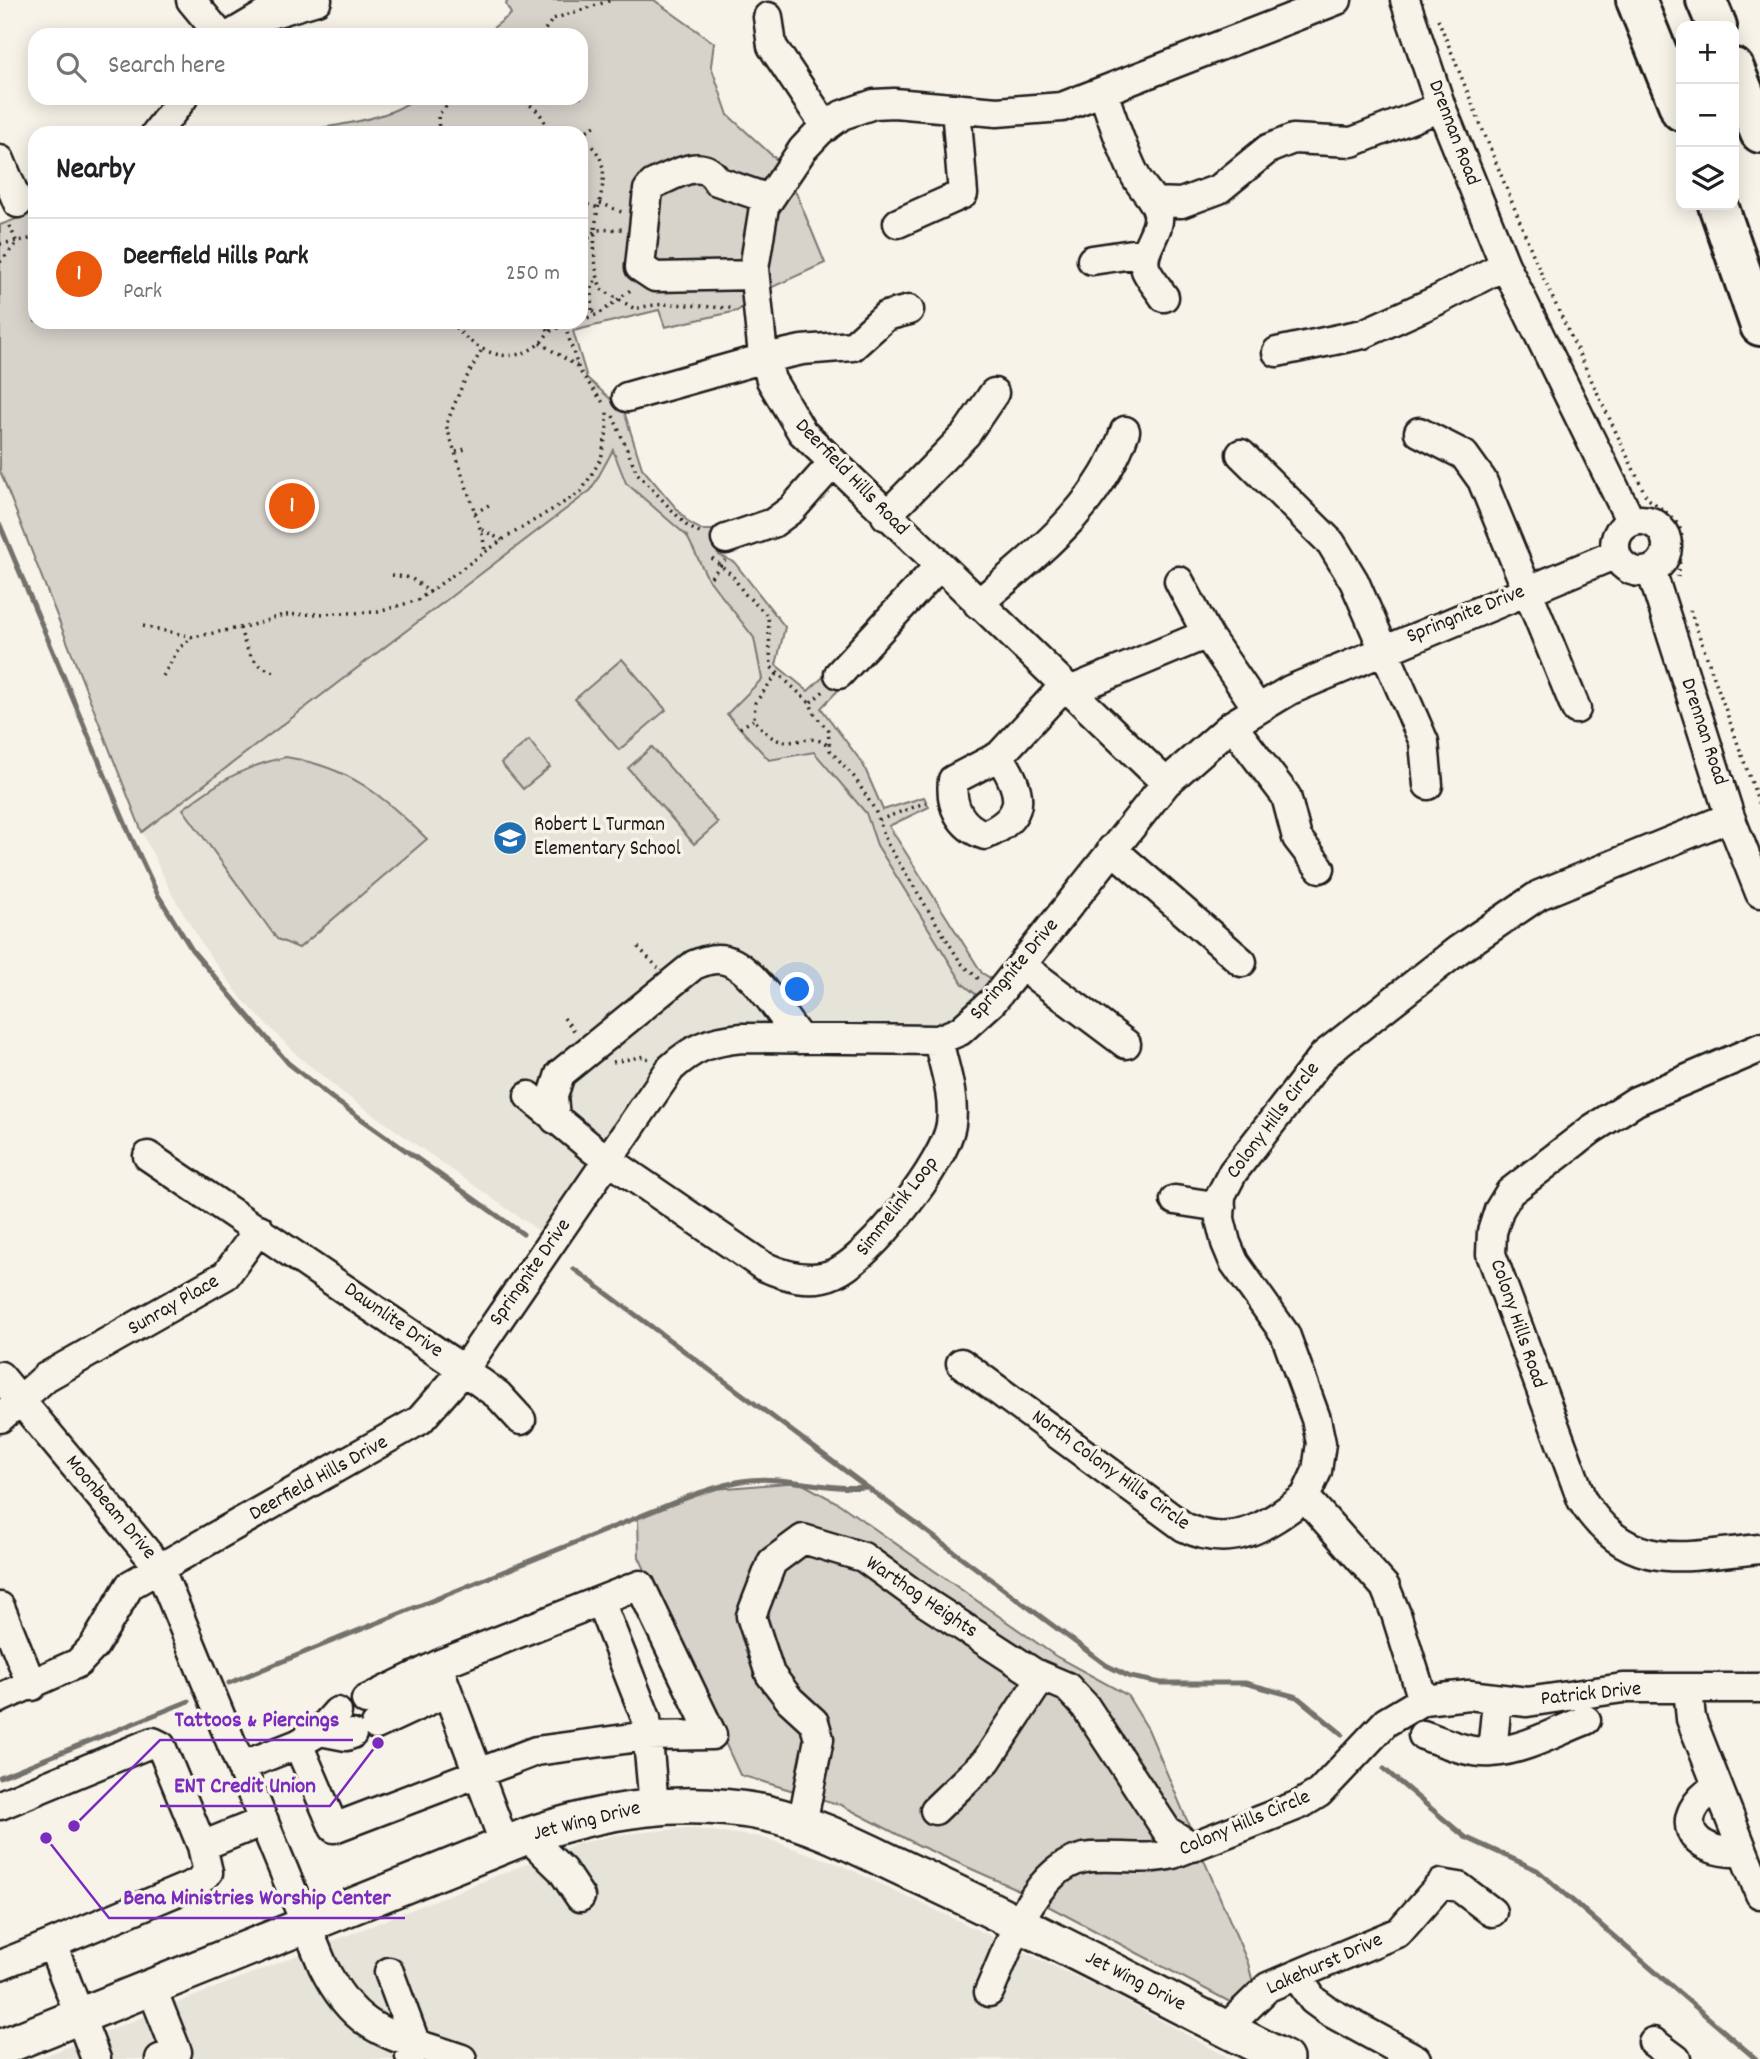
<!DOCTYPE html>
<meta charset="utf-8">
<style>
:root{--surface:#fff;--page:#f6f6f6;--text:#202124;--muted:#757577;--line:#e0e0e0;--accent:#ea580c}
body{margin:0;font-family:Dekko,sans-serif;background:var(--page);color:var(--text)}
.controls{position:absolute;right:21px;top:21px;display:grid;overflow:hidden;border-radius:14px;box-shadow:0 4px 18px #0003}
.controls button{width:63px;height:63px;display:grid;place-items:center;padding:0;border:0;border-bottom:2px solid var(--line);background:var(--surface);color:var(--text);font:35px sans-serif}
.you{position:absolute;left:798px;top:990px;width:24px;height:24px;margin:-18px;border:5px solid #fff;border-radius:50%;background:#1a73e8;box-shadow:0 0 0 10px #1a73e833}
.badge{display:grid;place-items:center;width:46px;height:46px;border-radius:50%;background:var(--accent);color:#fff;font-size:23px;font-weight:700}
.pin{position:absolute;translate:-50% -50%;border:4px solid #fff;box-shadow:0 2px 7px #0006}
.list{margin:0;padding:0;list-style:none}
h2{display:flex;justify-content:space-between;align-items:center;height:91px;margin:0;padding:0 28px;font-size:30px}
h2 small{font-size:23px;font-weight:400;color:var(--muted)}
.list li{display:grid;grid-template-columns:46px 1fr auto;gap:21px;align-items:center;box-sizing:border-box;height:112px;padding:0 28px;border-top:2px solid var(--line)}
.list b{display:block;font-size:26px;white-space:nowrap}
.list p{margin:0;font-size:23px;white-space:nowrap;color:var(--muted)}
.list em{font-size:23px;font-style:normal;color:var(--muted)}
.icon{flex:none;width:38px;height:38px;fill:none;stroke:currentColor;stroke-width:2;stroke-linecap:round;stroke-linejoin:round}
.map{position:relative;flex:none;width:1760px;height:2059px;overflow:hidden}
.search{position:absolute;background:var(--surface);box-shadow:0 4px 18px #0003;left:28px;top:28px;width:560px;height:77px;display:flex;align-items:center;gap:18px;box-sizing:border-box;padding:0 24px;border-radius:21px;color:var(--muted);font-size:26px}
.panel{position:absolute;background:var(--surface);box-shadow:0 4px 18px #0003;left:28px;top:126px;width:560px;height:203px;border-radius:21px}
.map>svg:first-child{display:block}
.built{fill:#e6e3d9}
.green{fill:#d7d3cb;stroke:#7a7874;stroke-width:2}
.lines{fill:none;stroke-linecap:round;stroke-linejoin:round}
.stream{stroke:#72716c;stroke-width:5}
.minor-casing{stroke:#1c1c1c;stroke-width:33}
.major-casing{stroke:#1c1c1c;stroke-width:40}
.highway-casing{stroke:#1c1c1c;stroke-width:44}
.path{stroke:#1c1c1c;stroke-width:3.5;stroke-dasharray:2 5;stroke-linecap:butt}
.minor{stroke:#f7f3e8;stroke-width:28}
.major{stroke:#f7f3e8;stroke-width:35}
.highway{stroke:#f7f3e8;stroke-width:38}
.labels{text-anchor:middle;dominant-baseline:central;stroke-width:7;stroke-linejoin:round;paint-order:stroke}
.street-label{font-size:21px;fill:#1c1c1c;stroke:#f7f3e8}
.poi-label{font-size:21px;fill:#1c1c1c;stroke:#f7f3e8;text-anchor:start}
.leader{fill:none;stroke:#7b2cbf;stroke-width:2.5}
.callout-dot{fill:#7b2cbf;stroke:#f7f3e8;stroke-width:2.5}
.callout-label{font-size:23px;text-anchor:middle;font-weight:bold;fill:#7b2cbf;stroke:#f7f3e8;stroke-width:7;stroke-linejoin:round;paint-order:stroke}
</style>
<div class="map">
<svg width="1760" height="2059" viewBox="0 0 1760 2059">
<rect width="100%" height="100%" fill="#f7f3e8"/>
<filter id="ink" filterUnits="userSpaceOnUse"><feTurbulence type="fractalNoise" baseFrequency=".0143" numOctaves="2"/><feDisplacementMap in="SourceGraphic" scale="14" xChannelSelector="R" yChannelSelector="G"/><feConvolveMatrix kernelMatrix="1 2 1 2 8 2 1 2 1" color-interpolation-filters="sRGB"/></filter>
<g filter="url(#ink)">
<path class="built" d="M 613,449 L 626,483 L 687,536 L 707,577 L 754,638 L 762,679 L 727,714 L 769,760 L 814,752 L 866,813 L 877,845 L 963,984 L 978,996 L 965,1010 L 949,1019 L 913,1028 L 752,1023 L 724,1025 L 686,1038 L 655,1067 L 539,1231 L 347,1096 L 299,1057 L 243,1000 L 205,949 L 173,896 L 142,832 L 590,490 Z
M 687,1828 L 761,1837 L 839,1864 L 1112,1994 L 1231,2059 L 37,2059 L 574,1845 L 615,1835 Z"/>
<path class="green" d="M 508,0 L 654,0 L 714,43 L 711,66 L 728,115 L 777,160 L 797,195 L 825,263 L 770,288 L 737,311 L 665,327 L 659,310 L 573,331 L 587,378 L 624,411 L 642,468 L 688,522 L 702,530 L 713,530 L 719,555 L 734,562 L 785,627 L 776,665 L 808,691 L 833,668 L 846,682 L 821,708 L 863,764 L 883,810 L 924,797 L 929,807 L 889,826 L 982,973 L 992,979 L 978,996 L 963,984 L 877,845 L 866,813 L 814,752 L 769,760 L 727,714 L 762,679 L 754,638 L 707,577 L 687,536 L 626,483 L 613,450 L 591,490 L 142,832 L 0,471 L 0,225 L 35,212 L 35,322 L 581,322 L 581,133 L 293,133 C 325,127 392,120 414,98 L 581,98 L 581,35 L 484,35 L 511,14 L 506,4 Z
M 622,659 L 666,710 L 619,750 L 575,699 Z
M 529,740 L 550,767 L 523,789 L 501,763 Z
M 652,747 L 718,823 L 694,844 L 628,768 Z
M 286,757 C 352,768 380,794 427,839 L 299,948 L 277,939 L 183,809 C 218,782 242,767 286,757 Z
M 799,1482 L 838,1503 L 1057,1657 L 1127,1695 L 1148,1729 L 1248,1963 L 1253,1983 L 1230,2002 L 1012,1887 L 920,1846 L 841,1805 L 740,1775 L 639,1557 L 638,1517 L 715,1489 Z"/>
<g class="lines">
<path class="stream" d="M 0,525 L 130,835 L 158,895 L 192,950 L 288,1063 L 332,1098 L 523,1234
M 574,1269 L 1106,1665 L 1130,1677 L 1161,1683 L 1245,1683 L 1297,1697 L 1342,1734
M 229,1683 L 690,1496 C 706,1491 724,1484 742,1481 C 783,1474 825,1491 866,1487
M 1384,1769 L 1465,1837 L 1537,1870 L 1756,2059
M 0,1777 L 189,1701"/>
<g class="minor-casing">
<path id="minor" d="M 191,0 L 220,35
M 1405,0 L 1441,107 L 1505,265 L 1631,522
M 768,17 L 772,46 L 826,127
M 231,35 L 263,16 L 317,0
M 1103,92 C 1113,121 1122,150 1136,177 C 1143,190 1156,199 1158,214 C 1161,233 1138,251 1146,270 C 1150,279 1158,288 1164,297
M 156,133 L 183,98
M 0,160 L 18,203
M 1154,202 L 1181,203 L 1219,189 L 1268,149 L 1293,139 L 1352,142 L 1441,107
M 898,223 L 963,194 L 956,108
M 1092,260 L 1146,252
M 754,275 L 655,277 L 640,267 L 648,190 L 653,184 C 673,176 703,155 717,181 L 769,199
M 1277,352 L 1363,334 L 1438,300 L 1505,265
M 627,397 L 765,358 L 802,350 L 853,346 L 886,316 L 909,310
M 1419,432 L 1464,455 L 1482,480 L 1576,709
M 1241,454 L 1331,543 L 1354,581 L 1424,742 L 1428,785
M 886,516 L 966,434 L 994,393
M1615 546a26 26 0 1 1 52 0a26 26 0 1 1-52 0Z
M 726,539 L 773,523 L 792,509 L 832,464
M 1651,570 L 1730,817 L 1760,893
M 1179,581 L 1208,636 L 1258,709
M 978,604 C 1037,553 1099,507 1125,431
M 839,674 L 939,566
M 1070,691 L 1207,634
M 1232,725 L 1286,796 L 1297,838 L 1320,868
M 999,756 C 1022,791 1029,816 985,835 C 960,827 950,805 953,780 L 999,756 L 1064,686
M 1166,783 L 802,432 L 771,380 L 762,346 L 754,269 L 764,207 L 803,149 L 820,131 L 842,115 L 874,104 L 894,103 L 997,112 L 1062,107 L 1337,0
M 1112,849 L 1242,962
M 1022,966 L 1126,1044
M 1760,1048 L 1636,1101 L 1592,1129 L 1544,1166 L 1510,1192 L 1499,1210 L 1492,1232 L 1491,1254 L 1582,1500 C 1629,1575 1684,1556 1760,1549
M 529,1096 L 594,1150 L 763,1266 C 785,1276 811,1284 835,1273 C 870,1258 946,1162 951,1124 C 955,1096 944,1067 938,1040
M 555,1119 L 553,1096 L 560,1074 L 694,965 C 706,960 718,956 731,962 C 755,972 783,1018 800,1039
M 148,1156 L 449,1360 L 498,1395 L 521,1420
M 1175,1200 L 1221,1207
M 961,1363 L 1184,1527 C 1233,1551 1266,1526 1305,1497
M 0,1376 L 159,1567 L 323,1966 C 358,2037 395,2035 462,2059
M 0,1418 L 46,1377 L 226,1275 L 259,1229
M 600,1601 L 646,1718 L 654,1806
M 0,1607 L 32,1686
M 442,1677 L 505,1845
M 1688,1688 L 1691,1719 L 1760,1894
M 0,1698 L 78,1663 L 94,1646 L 130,1585 L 420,1420 L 463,1371 L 671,1068 C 694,1047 711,1041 742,1038 L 938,1040 L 960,1031 L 992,1002 L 1166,783 L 1232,725 L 1290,690 L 1616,554
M 1423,1700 L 1396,1614 L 1385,1587 L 1305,1497 L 1317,1471 L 1321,1443 L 1316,1419 L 1285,1334 L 1234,1262 L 1226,1243 L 1220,1219 L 1221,1195 L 1233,1172 L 1324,1055 L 1458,950 L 1539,895 L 1730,817
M 337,1712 L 320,1731 L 298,1744 L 334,1828 L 536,1751 L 647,1736 L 712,1735 L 640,1585 L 440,1664 L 366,1700
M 376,1725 L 447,1692
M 320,1731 L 346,1736 L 352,1734
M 1423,1735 C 1444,1742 1469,1754 1492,1752 C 1524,1750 1557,1731 1586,1720
M 1492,1752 L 1497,1701
M 242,1766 L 298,1744
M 1717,1786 C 1669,1817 1689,1855 1743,1852
M 0,1805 L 153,1742 L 161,1746 L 202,1846
M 935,1810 L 987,1760 L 1042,1677
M 802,1824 L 819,1739 L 814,1722 L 790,1700 L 770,1674 L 751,1616 L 772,1562 L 803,1539 L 863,1557 L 925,1602 L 1034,1673 L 1067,1687 L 1085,1706 L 1167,1831 L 1193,1847
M 527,1836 L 562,1870 L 580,1897
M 0,1965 L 52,1944
M 389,1972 L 415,2042 L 410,2056
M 1296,1975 L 1313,2000 L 1328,2011 L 1416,2059
M 152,1989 L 177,2052 L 160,2059
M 989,1992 C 1010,1946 1034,1861 1092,1857 C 1120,1855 1145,1861 1173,1854 L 1301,1804 L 1319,1793 L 1386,1722 L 1423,1700 L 1469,1695 L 1527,1702 L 1623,1688 L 1760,1688
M 1225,2029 L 1268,1987 L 1399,1932 L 1441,1884 L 1459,1887 L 1492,1912
M 1653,2042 L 1676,2059
M 96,2059 L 52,1944 L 197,1883 L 208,1872 L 202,1846 L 264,1821"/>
</g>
<g class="major-casing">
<path id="major" d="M 0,2048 L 527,1836 C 605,1809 683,1797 765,1813 C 820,1825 871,1854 922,1877 C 1045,1934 1164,1998 1285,2059"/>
</g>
<g class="highway-casing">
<path id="highway" d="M 1636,0 L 1681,111
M 1706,0 L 1717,26
M 1734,68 L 1760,133
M 1718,205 L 1760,326"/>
</g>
<path class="path" d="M 1438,19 L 1539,269 L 1647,498 C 1690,529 1683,526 1678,577
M 541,35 L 553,19 L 612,0
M 518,98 C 534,106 545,115 548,133
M 439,133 L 438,115 L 454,98
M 557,133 L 570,133
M 581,134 L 598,124
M 581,138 C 613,158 603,183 597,214 C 593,239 593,265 601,289 L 635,309 C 667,299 701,308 734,308
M 581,203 L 599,208
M 600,203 L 624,213
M 0,244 L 35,238
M 0,262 L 17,243 L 9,224
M 581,265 L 586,241 L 596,230 L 623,229
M 581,304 L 599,314
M 592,310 L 592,288 L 596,277
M 581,320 L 599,314 L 633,288
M 451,322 C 472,349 508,370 540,343 C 544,340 546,334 551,331 C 558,327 568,325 576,322
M 544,322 L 549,332
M 565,326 L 579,370 L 604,404
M 540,343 L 577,366
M 481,351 L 462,386 L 446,425 L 483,537 L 485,552
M 613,416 L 637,473 L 686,525 L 703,535
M 456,452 L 465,449
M 475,513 L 492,503
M 482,530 L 502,540
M 712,558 L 732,575 L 744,593 L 768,616 L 771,667 L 810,703 L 815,715 L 828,730 L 830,750 L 855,778 L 875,810 L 887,843 L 961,963 L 980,980
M 392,575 L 411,578 L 431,593
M 711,577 L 725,560
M 1690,610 L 1760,806
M 143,626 L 193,637 L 249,626 L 283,615 L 378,612 L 418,600 L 502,540 L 581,492 L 601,459 L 607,431 L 607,411
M 240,628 C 246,650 252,665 274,672
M 777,674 L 755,703 L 754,720 C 760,726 767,735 775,739 C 794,748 809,731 827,745
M 163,676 L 179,648 L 193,637
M 811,702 L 826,689
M 740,728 L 753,720
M 879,820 L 930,801
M 638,947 L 658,968
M 564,1018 L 576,1033
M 613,1062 L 645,1056 L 649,1060"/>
<use href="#minor" class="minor"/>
<use href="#major" class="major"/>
<use href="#highway" class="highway"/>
</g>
</g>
<defs>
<g id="school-disc" transform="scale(1.75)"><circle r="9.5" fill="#1f6fb2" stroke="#f7f3e8"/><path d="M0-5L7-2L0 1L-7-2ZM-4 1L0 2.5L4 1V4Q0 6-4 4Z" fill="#fff"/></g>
</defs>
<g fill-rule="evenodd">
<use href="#school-disc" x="510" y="838"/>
</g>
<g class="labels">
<g class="street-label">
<text transform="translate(1453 133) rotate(69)">Drennan Road</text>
<text transform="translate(851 478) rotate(46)">Deerfield Hills Road</text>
<text transform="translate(1466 615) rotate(-22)">Springnite Drive</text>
<text transform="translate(1703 732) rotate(72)">Drennan Road</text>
<text transform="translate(1015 970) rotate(-50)">Springnite Drive</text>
<text transform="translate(1274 1121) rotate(-53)">Colony Hills Circle</text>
<text transform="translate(898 1207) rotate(-52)">Simmelink Loop</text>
<text transform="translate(531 1273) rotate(-55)">Springnite Drive</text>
<text transform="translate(174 1306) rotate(-30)">Sunray Place</text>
<text transform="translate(393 1321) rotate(35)">Dawnlite Drive</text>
<text transform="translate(1517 1324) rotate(71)">Colony Hills Road</text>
<text transform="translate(1110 1471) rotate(36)">North Colony Hills Circle</text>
<text transform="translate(319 1479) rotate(-29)">Deerfield Hills Drive</text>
<text transform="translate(110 1508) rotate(50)">Moonbeam Drive</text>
<text transform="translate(921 1598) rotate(34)">Warthog Heights</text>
<text transform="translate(1591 1695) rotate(-6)">Patrick Drive</text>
<text transform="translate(587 1822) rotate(-14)">Jet Wing Drive</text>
<text transform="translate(1245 1824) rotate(-23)">Colony Hills Circle</text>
<text transform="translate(1325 1965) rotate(-24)">Lakehurst Drive</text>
<text transform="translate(1135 1982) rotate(27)">Jet Wing Drive</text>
</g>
<g class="poi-label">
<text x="534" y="826">Robert L Turman<tspan x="534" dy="24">Elementary School</tspan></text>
</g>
</g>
<path class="leader" d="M74 1826L160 1740H353M378 1743L330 1806H160M46 1838L109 1918H405"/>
<g class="callout-dot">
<circle cx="74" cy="1826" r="7"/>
<circle cx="378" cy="1743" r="7"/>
<circle cx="46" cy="1838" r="7"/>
</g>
<g class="callout-label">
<text x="257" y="1726">Tattoos &amp; Piercings</text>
<text x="245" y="1792">ENT Credit Union</text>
<text x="257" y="1904">Bena Ministries Worship Center</text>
</g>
</svg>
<div class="controls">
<button>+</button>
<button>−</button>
<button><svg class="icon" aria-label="layers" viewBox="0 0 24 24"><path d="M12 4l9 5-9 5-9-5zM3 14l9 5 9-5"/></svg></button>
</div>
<div class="you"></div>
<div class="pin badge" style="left:292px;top:506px">1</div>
<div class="search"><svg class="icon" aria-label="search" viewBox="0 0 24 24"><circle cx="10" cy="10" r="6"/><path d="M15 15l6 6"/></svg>Search here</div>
<section class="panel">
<h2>Nearby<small></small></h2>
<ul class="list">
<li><span class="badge">1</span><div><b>Deerfield Hills Park</b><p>Park</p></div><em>250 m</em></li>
</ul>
</section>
</div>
